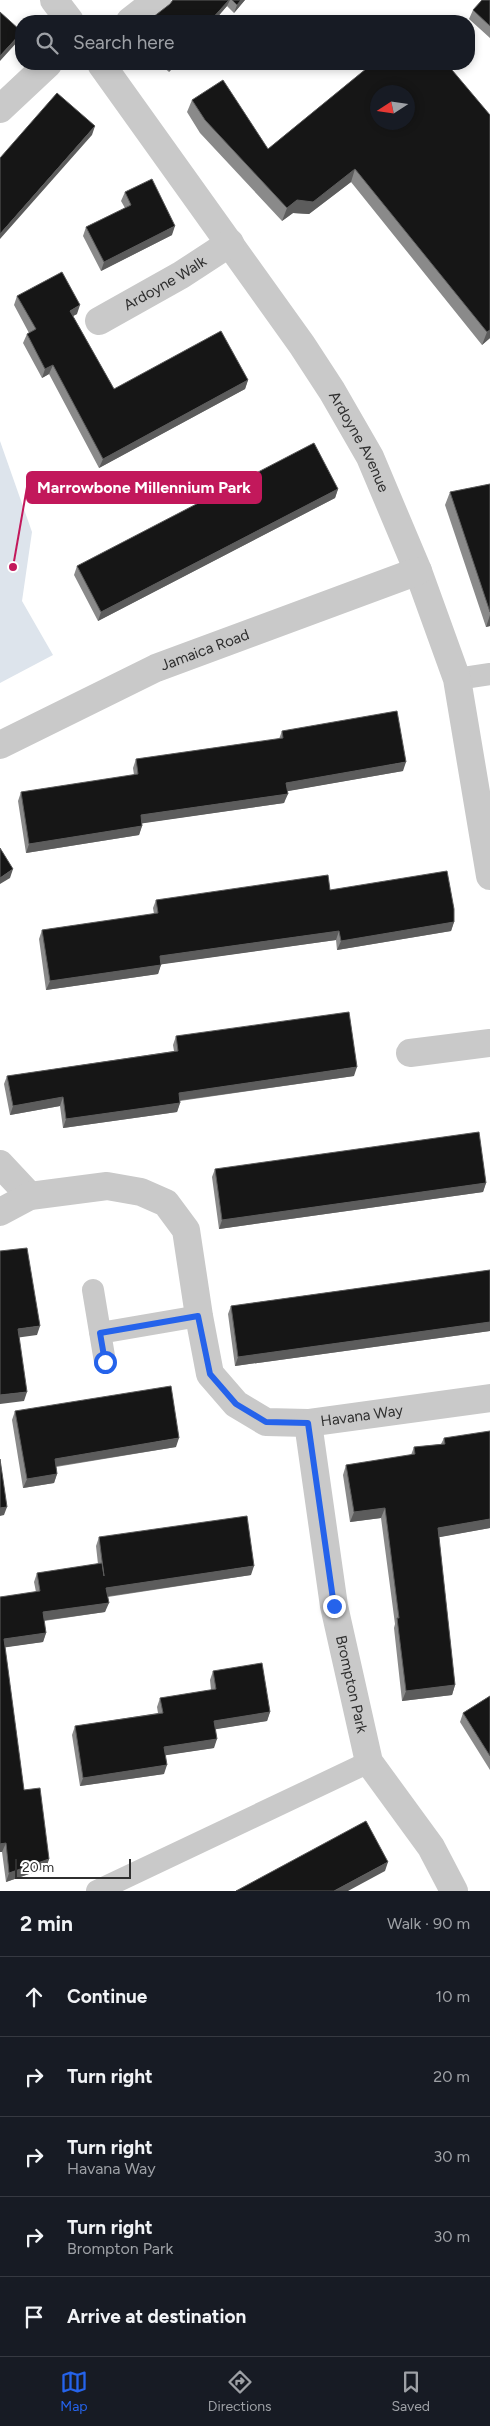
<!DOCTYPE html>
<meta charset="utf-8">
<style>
:root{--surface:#171b24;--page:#242831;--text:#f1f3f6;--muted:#9ea1a6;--line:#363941;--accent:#2563eb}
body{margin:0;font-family:Figtree,sans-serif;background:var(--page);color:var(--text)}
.compass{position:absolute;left:370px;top:85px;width:45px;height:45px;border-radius:50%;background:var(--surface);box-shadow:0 2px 8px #0003;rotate:258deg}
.scale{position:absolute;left:15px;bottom:12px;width:116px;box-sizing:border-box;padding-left:5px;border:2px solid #2f2f2f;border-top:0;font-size:14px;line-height:18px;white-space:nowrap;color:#2f2f2f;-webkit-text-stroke:4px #fff;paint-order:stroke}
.stop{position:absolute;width:15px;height:15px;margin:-11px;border:4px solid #2563eb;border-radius:50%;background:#fff}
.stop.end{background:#2563eb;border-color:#fff;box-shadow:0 1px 5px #0008}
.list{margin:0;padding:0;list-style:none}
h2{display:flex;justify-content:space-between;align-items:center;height:65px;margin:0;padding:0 20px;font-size:21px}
h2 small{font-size:16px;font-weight:400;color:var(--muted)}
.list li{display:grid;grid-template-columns:32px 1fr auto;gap:15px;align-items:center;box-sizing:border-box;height:80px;padding:0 20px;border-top:1px solid var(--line)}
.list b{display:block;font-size:19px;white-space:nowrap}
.list p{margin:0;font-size:16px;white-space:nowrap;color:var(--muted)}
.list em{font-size:16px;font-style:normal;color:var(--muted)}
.icon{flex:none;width:28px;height:28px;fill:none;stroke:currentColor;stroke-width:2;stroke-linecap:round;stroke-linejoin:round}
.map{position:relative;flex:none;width:490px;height:1891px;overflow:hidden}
.search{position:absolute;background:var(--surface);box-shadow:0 2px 8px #0003;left:15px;right:15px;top:15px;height:55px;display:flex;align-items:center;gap:12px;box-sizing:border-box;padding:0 18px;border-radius:20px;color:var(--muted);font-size:19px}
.sheet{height:465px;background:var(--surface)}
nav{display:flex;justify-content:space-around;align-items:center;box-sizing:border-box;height:70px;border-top:1px solid var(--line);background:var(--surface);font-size:14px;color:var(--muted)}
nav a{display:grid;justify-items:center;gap:2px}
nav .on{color:var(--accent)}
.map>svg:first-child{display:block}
.green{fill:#dde4ec}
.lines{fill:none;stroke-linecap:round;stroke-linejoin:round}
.service{stroke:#c9c9c9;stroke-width:22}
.minor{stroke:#c9c9c9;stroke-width:28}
.wall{fill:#8a8a8a}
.shaded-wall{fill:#5c5c5c}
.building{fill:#161616;stroke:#5c5c5c;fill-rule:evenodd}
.route{stroke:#2563eb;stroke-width:6}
.labels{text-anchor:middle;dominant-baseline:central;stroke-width:5;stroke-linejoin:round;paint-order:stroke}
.street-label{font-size:15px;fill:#2f2f2f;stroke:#fff}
.leader{fill:none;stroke:#c2185b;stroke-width:2}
.callout-dot{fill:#c2185b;stroke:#fff;stroke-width:2}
.callout{fill:#c2185b;stroke:#c2185b;stroke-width:2}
.callout-label{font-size:16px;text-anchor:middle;font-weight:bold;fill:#fff}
</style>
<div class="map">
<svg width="490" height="1891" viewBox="0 0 490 1891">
<rect width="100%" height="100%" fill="#fff"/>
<path class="green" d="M 0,441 L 32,532 L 22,601 L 53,655 L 0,683 Z"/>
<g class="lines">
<path class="service" d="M 457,679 L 490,674
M 93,1290 L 105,1362
M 100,1333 L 199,1316
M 97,1891 L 369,1762"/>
<g class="minor">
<path d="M 54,0 L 70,21"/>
<path d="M 130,21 L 157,0"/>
<path id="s1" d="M 101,64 L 302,345 L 332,391 L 370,457 L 418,571 L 457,679 L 490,876"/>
<path d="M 0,109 L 48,64"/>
<path id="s2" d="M 99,321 L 181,275 L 230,243"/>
<path id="s3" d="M 0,745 L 156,668 L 418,571"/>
<path d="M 410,1053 L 490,1043"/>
<path d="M 0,1164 L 30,1196"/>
<path id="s4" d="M 0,1212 L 30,1196 L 107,1186 L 141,1192 L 166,1203 L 186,1230 L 199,1316 L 210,1374 L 236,1404 L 266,1422 L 308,1423 L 490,1398"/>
<path id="s5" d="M 308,1423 L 334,1606 L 369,1762 L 431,1847 L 454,1891"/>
</g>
</g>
<path class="wall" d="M 172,0 L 245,0 L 234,13 L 227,6 L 214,21 L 148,21 L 170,4 Z
M 490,0 L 490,38 L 469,19 L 473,10 Z
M 160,64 L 176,64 L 169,72 Z
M 372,64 L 490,338 L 482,345 L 351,182 L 309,214 L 293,213 L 282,221 L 200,133 L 187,112 L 192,100 L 268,149 Z
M 125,192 L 172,235 L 101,271 L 83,236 L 86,227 L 125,208 L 121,201 Z
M 17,296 L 77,314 L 73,316 L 114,389 L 248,380 L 245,389 L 99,468 L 49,374 L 42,378 L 23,343 L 27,334 L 29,333 L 14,305 Z
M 490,484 L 490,626 L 486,627 L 445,505 L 450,492 Z
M 338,489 L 335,498 L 98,621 L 74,575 L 77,566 Z
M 282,731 L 403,771 L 287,791 L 284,803 L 142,823 L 142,826 L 139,835 L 26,853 L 18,801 L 21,792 L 134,775 L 133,768 L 136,759 L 279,739 Z
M 330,890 L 454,922 L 451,931 L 337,950 L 336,940 L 161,964 L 158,974 L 46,990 L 39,939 L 42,930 L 154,914 L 153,908 L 156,900 Z
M 176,1036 L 354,1076 L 180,1101 L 180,1103 L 177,1112 L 63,1128 L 60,1106 L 10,1115 L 4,1084 L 7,1076 L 174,1051 L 173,1045 Z
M 215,1169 L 486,1183 L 483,1192 L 219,1229 L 212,1177 Z
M 490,1270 L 490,1331 L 235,1366 L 228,1314 L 231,1306 Z
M 15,1411 L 176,1447 L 56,1467 L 57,1474 L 54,1483 L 23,1488 L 12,1420 Z
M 444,1438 L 490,1528 L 439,1537 L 455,1685 L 452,1695 L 402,1701 L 394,1628 L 395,1624 L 381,1518 L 350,1522 L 343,1475 L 346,1465 L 411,1455 L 414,1447 L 441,1444 Z
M 99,1537 L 251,1575 L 108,1597 L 105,1612 L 44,1621 L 46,1633 L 43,1642 L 5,1647 L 24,1790 L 49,1859 L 46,1868 L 6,1882 L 2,1852 L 0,1597 L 36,1592 L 34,1582 L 37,1573 L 98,1564 L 96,1546 Z
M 213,1671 L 270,1712 L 267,1721 L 215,1729 L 214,1748 L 165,1755 L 164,1774 L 80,1786 L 72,1735 L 75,1726 L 158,1713 L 157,1707 L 160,1698 L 211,1690 L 210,1680 Z
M 490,1696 L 490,1770 L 460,1722 L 463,1713 Z"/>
<path class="shaded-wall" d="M 229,0 L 230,0 L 227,6 L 214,21 L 210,21 Z
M 241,0 L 245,0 L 234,13 L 237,5 Z
M 21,33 L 19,40 L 0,61 L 0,56 Z
M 172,64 L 176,64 L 169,72 Z
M 95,126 L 92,135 L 0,239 L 0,234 Z
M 355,169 L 351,182 L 309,214 L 293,213 L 282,221 L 287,208 L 297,200 Z
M 175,226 L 172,235 L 101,271 L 104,262 Z
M 80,305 L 77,314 L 67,319 L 70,311 Z
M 490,330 L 490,338 L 482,345 L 487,332 Z
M 53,365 L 49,374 L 42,378 L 45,369 Z
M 248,380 L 245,389 L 99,468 L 103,459 Z
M 338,489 L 335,498 L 98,621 L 101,612 Z
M 490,615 L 490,626 L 486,627 Z
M 406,762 L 403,771 L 283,792 L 286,783 Z
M 288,794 L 284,803 L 138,824 L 141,815 Z
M 142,826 L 139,835 L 26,853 L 29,844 Z
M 13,869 L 10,878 L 0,884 L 0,878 Z
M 454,922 L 451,931 L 337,950 L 341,941 Z
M 339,931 L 336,940 L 157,965 L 160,956 Z
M 161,965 L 158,974 L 46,990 L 50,981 Z
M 357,1067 L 354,1076 L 175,1101 L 179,1093 Z
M 63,1097 L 60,1106 L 10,1115 L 13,1106 Z
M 180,1103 L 177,1112 L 63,1128 L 66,1119 Z
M 486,1183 L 483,1192 L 219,1229 L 222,1220 Z
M 490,1322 L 490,1331 L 235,1366 L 238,1357 Z
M 40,1326 L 37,1335 L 15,1338 L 18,1329 Z
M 27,1392 L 24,1401 L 0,1404 L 0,1395 Z
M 179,1438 L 176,1447 L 51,1467 L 55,1459 Z
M 57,1474 L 54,1483 L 23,1488 L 27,1479 Z
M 7,1507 L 4,1515 L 0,1516 L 0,1508 Z
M 385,1508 L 381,1518 L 350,1522 L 354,1512 Z
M 490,1519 L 490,1528 L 435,1538 L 438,1528 Z
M 254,1566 L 251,1575 L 103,1597 L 106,1588 Z
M 109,1603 L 105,1612 L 40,1621 L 43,1612 Z
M 46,1633 L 43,1642 L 1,1648 L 4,1639 Z
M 455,1685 L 452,1695 L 402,1701 L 406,1691 Z
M 270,1712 L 267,1721 L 211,1730 L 214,1721 Z
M 217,1739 L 214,1748 L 161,1756 L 164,1747 Z
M 167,1765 L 164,1774 L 80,1786 L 83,1778 Z
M 6,1843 L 2,1852 L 0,1852 L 0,1844 Z
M 49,1859 L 46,1868 L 6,1882 L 9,1873 Z
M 388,1862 L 385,1871 L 348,1891 L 334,1891 Z"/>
<path class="building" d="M 173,0 L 229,0 L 210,21 L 148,21 L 170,4 Z
M 232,0 L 241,0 L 237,5 Z
M 482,0 L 490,0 L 490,26 L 473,10 Z
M 0,12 L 21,31 L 21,33 L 0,56 Z
M 372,64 L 447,64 L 490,115 L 490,330 L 487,332 L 355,169 L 313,202 L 297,200 L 287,208 L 205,120 L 192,100 L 223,80 L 268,149 ZM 378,92 L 408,92 L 408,122 L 378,122 Z
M 57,93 L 95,126 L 0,234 L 0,158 Z
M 152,179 L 175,226 L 104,262 L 86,227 L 131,205 L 125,192 Z
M 62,272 L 80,305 L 70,311 L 114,389 L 221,331 L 248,380 L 103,459 L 53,365 L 45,369 L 27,334 L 36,329 L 17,296 Z
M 314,443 L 338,489 L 101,612 L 77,566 Z
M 490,484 L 490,612 L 450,492 Z
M 397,711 L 406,762 L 286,783 L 288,794 L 141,815 L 142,826 L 29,844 L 21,792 L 138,774 L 136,759 L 283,738 L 282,731 Z
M 0,848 L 13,869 L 0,878 Z
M 447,871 L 454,909 L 454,922 L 341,941 L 339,931 L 160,956 L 161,965 L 50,981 L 42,930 L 158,913 L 156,900 L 328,875 L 330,890 Z
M 349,1012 L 357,1067 L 179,1093 L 180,1103 L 66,1119 L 63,1097 L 13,1106 L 7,1076 L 178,1051 L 176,1036 Z
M 479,1132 L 486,1183 L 222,1220 L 215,1169 Z
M 27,1248 L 40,1326 L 18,1329 L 27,1392 L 0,1395 L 0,1251 Z
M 490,1270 L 490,1322 L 238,1357 L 231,1306 Z
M 171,1386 L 179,1438 L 55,1459 L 57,1474 L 27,1479 L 15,1411 Z
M 490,1431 L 490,1519 L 438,1528 L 455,1685 L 406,1691 L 397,1618 L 399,1618 L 385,1508 L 354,1512 L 346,1465 L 415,1454 L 414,1447 L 445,1444 L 444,1438 Z
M 0,1459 L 7,1507 L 0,1508 Z
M 247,1516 L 254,1566 L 106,1588 L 109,1603 L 43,1612 L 46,1633 L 4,1639 L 24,1790 L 40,1788 L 49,1859 L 9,1873 L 6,1843 L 0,1844 L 0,1597 L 40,1591 L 37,1573 L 102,1563 L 104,1576 L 99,1537 Z
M 262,1663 L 270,1712 L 214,1721 L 217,1739 L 164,1747 L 167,1765 L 83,1778 L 75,1726 L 163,1713 L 160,1698 L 216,1689 L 213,1671 Z
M 490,1696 L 490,1756 L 463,1713 Z
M 366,1821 L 388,1862 L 334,1891 L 236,1891 Z"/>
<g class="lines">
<path class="route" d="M 105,1362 L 100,1333 L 198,1316 L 210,1374 L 236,1404 L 266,1422 L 308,1423 L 334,1606"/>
</g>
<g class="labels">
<g class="street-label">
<text stroke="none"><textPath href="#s2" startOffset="76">Ardoyne Walk</textPath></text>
<text stroke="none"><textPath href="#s1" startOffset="458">Ardoyne Avenue</textPath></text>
<text stroke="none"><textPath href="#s3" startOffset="226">Jamaica Road</textPath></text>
<text stroke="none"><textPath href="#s4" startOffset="524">Havana Way</textPath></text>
<text stroke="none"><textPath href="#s5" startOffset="265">Brompton Park</textPath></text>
</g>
</g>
<path class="leader" d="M13 567L27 487"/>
<circle class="callout-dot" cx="13" cy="567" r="5"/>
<rect class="callout" x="27" y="472" width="234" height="31" rx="5"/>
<g class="callout-label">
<text x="144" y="493">Marrowbone Millennium Park</text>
</g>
</svg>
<svg class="compass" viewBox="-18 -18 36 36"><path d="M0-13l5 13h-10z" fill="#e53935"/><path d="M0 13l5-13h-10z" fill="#9ea1a6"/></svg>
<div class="scale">20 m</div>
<div class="stop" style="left:105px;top:1362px"></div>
<div class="stop end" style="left:334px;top:1606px"></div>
<div class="search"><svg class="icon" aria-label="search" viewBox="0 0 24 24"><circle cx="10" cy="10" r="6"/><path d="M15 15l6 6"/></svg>Search here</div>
</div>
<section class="sheet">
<h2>2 min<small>Walk · 90 m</small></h2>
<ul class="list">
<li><svg class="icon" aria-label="ahead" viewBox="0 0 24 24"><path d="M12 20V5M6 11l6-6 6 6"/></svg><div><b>Continue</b></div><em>10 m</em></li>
<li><svg class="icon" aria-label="right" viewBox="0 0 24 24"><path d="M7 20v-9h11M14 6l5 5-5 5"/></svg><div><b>Turn right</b></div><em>20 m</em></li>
<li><svg class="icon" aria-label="right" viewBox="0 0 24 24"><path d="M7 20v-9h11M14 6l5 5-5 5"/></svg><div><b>Turn right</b><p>Havana Way</p></div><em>30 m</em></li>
<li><svg class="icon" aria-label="right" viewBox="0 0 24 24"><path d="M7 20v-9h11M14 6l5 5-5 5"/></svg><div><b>Turn right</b><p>Brompton Park</p></div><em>30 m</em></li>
<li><svg class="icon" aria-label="arrive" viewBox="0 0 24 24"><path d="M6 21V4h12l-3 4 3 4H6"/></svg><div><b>Arrive at destination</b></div></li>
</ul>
</section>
<nav>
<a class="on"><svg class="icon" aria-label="map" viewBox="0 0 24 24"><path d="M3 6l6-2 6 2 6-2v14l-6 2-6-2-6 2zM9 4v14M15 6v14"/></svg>Map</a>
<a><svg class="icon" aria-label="directions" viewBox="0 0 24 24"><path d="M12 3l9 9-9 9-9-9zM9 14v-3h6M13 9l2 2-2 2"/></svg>Directions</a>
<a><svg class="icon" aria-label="saved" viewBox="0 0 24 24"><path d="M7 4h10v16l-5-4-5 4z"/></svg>Saved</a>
</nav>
